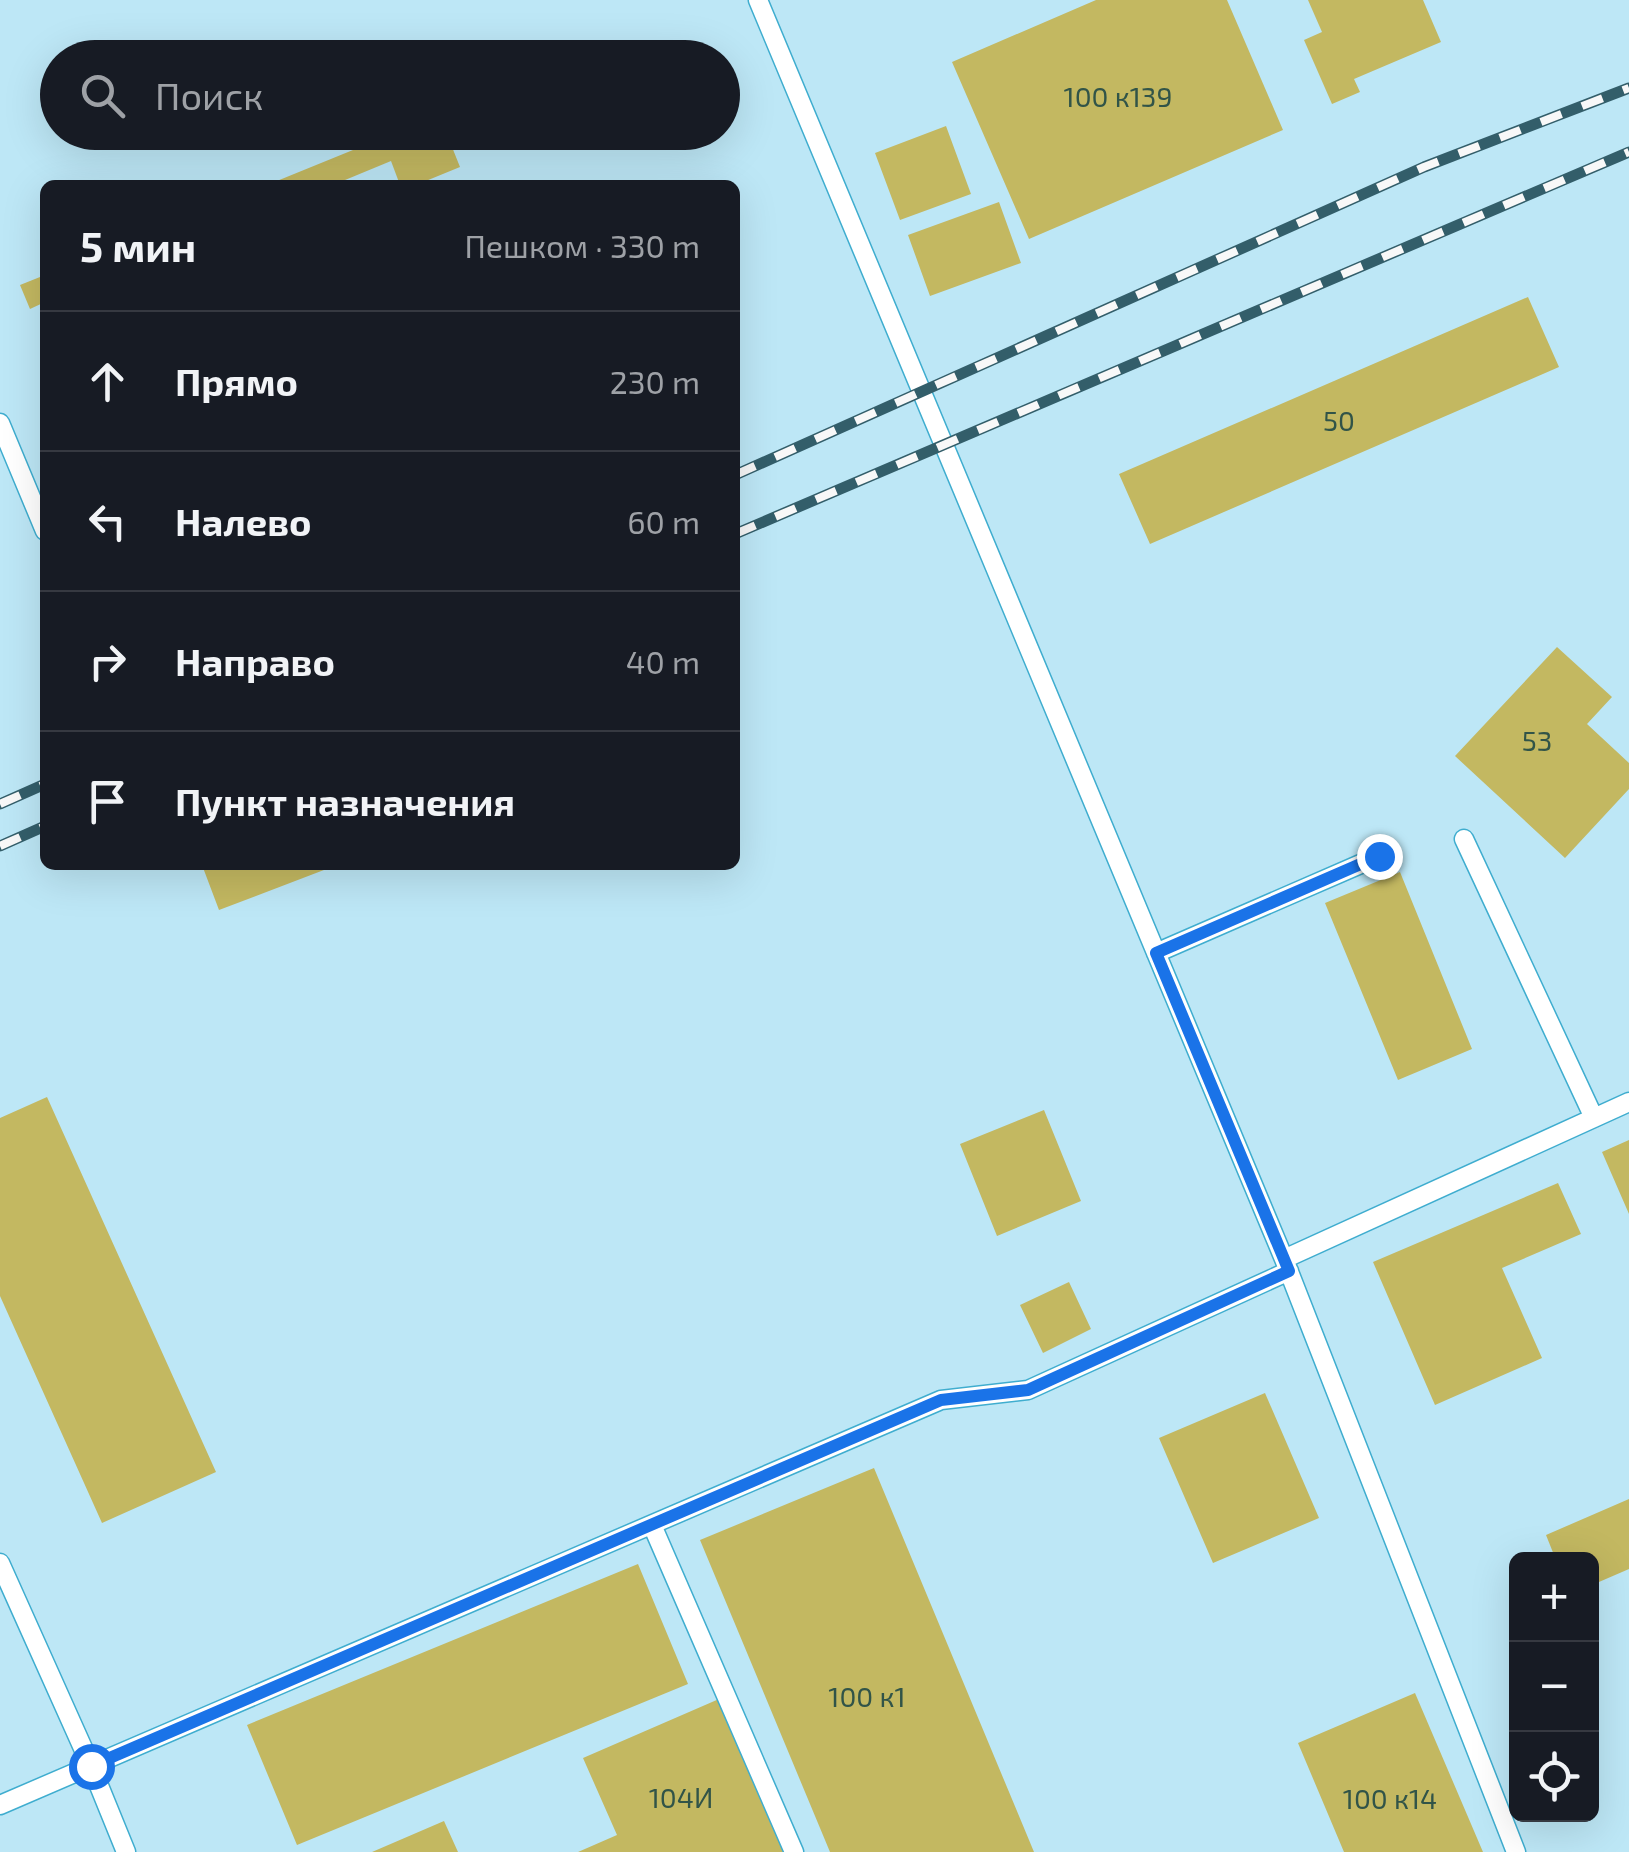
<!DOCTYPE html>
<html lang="ru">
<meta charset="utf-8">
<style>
:root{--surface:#171b24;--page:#242831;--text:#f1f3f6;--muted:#9ea1a6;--line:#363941}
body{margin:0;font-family:"Exo 2",sans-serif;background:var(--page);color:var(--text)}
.controls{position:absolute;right:30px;bottom:30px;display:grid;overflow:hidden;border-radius:15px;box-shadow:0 10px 40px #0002}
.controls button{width:90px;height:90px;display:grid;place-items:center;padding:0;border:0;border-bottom:2px solid var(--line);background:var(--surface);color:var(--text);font:50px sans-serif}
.stop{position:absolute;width:30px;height:30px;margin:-22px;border:8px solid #1a73e8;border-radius:50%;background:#fff}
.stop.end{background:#1a73e8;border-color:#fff;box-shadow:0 2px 10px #0008}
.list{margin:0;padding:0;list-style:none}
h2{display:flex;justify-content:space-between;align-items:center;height:130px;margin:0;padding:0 40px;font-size:42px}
h2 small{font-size:32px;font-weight:400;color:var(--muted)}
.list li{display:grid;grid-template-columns:65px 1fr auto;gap:30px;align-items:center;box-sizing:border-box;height:140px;padding:0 40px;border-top:2px solid var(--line)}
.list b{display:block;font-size:38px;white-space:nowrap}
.list em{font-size:32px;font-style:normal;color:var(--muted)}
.icon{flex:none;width:55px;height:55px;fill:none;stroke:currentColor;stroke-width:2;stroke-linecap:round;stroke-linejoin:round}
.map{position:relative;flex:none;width:1629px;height:1852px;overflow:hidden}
.search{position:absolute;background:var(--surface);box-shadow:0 10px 40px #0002;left:40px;top:40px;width:700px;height:110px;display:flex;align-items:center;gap:25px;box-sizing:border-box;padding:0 35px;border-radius:55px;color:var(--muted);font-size:38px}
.panel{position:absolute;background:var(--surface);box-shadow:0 10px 40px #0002;left:40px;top:180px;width:700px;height:690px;border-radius:15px}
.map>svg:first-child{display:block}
.built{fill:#bde7f6;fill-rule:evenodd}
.building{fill:#c3b861}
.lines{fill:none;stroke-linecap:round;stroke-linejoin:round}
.lane-casing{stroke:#3fadcf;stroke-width:21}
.lane{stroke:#fff;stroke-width:18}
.rail-casing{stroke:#335e6a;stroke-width:11}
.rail{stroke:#f8f8f8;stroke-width:8;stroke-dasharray:22;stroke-linecap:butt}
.route{stroke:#1a73e8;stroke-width:12}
.labels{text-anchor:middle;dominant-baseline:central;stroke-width:9;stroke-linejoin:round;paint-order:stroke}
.number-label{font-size:28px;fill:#315448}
</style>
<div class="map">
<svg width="1629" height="1852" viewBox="0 0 1629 1852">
<rect width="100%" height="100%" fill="#dceff6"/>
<path class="built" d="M 0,0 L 1629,0 L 1629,1852 L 0,1852 ZM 58,58 L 722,58 L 722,132 L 58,132 ZM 45,185 L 735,185 L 735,865 L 45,865 ZM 1516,1560 L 1592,1560 L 1592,1814 L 1516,1814 Z"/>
<path class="building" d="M 1096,0 L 1227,0 L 1283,130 L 1029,239 L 952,62 Z
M 1308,0 L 1423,0 L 1441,42 L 1354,79 L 1360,92 L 1332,104 L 1304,40 L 1322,32 Z
M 946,126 L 971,194 L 900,220 L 875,153 Z
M 378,132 L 446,132 L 460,167 L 416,185 L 400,185 L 391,161 L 333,185 L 267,185 L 380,139 Z
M 999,202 L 1021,263 L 930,296 L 908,235 Z
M 45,275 L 45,302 L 30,309 L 20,285 Z
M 1528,297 L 1559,367 L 1150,544 L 1119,474 Z
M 1557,647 L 1612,697 L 1587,724 L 1629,763 L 1629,789 L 1565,858 L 1455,756 Z
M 202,865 L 337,865 L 219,910 Z
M 1400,872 L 1472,1049 L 1398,1080 L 1325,903 Z
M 47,1097 L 216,1472 L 102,1523 L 0,1296 L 0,1118 Z
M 1044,1110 L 1081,1201 L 997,1236 L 960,1144 Z
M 1629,1140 L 1629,1214 L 1602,1152 Z
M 1558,1183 L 1581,1234 L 1502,1268 L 1542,1358 L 1435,1405 L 1373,1262 Z
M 1069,1282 L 1091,1329 L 1043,1353 L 1020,1305 Z
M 1265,1393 L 1319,1518 L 1213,1563 L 1159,1438 Z
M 874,1468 L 1034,1852 L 830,1852 L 700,1540 Z
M 1629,1499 L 1629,1569 L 1592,1585 L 1592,1560 L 1556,1560 L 1546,1535 Z
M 638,1564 L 688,1684 L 297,1845 L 247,1725 Z
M 1415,1693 L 1483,1852 L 1344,1852 L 1298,1743 Z
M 719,1699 L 785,1852 L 578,1852 L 617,1835 L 583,1758 Z
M 444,1821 L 458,1852 L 372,1852 Z"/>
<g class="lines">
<g class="lane-casing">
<path id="lane" d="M 758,0 L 1284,1259 L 1516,1852
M 0,423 L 45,531
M 1464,839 L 1594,1118
M 1156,953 L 1379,856
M 1284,1259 L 1629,1102
M 652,1525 L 794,1852
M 0,1563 L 91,1766 L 126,1852
M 0,1805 L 941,1400 L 1028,1390 L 1289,1271"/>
</g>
<use href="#lane" class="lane"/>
<g class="rail-casing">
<path id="rail" d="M 735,475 L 1424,167 L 1629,88
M 735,534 L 1629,152
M 0,804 L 45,784
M 0,846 L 45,826"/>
</g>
<use href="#rail" class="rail"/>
</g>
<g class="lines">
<path class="route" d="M 91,1766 L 941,1400 L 1028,1390 L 1289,1271 L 1156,953 L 1379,856"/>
</g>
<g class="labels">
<g class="number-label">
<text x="1118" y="96">100 к139</text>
<text x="1339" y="420">50</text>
<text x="1537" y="740">53</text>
<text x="867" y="1696">100 к1</text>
<text x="681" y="1797">104И</text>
<text x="1390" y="1798">100 к14</text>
</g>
</g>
</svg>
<div class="controls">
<button>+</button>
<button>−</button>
<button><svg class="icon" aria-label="locate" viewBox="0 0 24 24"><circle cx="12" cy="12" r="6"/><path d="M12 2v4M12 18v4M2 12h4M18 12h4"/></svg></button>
</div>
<div class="stop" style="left:91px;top:1766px"></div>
<div class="stop end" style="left:1379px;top:856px"></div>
<div class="search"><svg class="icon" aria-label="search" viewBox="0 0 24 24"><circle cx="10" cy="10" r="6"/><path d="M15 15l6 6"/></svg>Поиск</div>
<section class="panel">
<h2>5 мин<small>Пешком · 330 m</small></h2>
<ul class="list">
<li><svg class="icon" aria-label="ahead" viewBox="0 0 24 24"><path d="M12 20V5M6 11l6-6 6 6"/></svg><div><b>Прямо</b></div><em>230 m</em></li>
<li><svg class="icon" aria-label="left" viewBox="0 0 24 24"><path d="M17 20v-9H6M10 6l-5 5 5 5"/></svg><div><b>Налево</b></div><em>60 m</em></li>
<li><svg class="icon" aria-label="right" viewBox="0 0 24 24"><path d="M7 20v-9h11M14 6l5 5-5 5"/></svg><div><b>Направо</b></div><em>40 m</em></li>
<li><svg class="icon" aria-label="arrive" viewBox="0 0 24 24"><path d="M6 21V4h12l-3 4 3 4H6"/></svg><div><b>Пункт назначения</b></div></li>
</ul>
</section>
</div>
